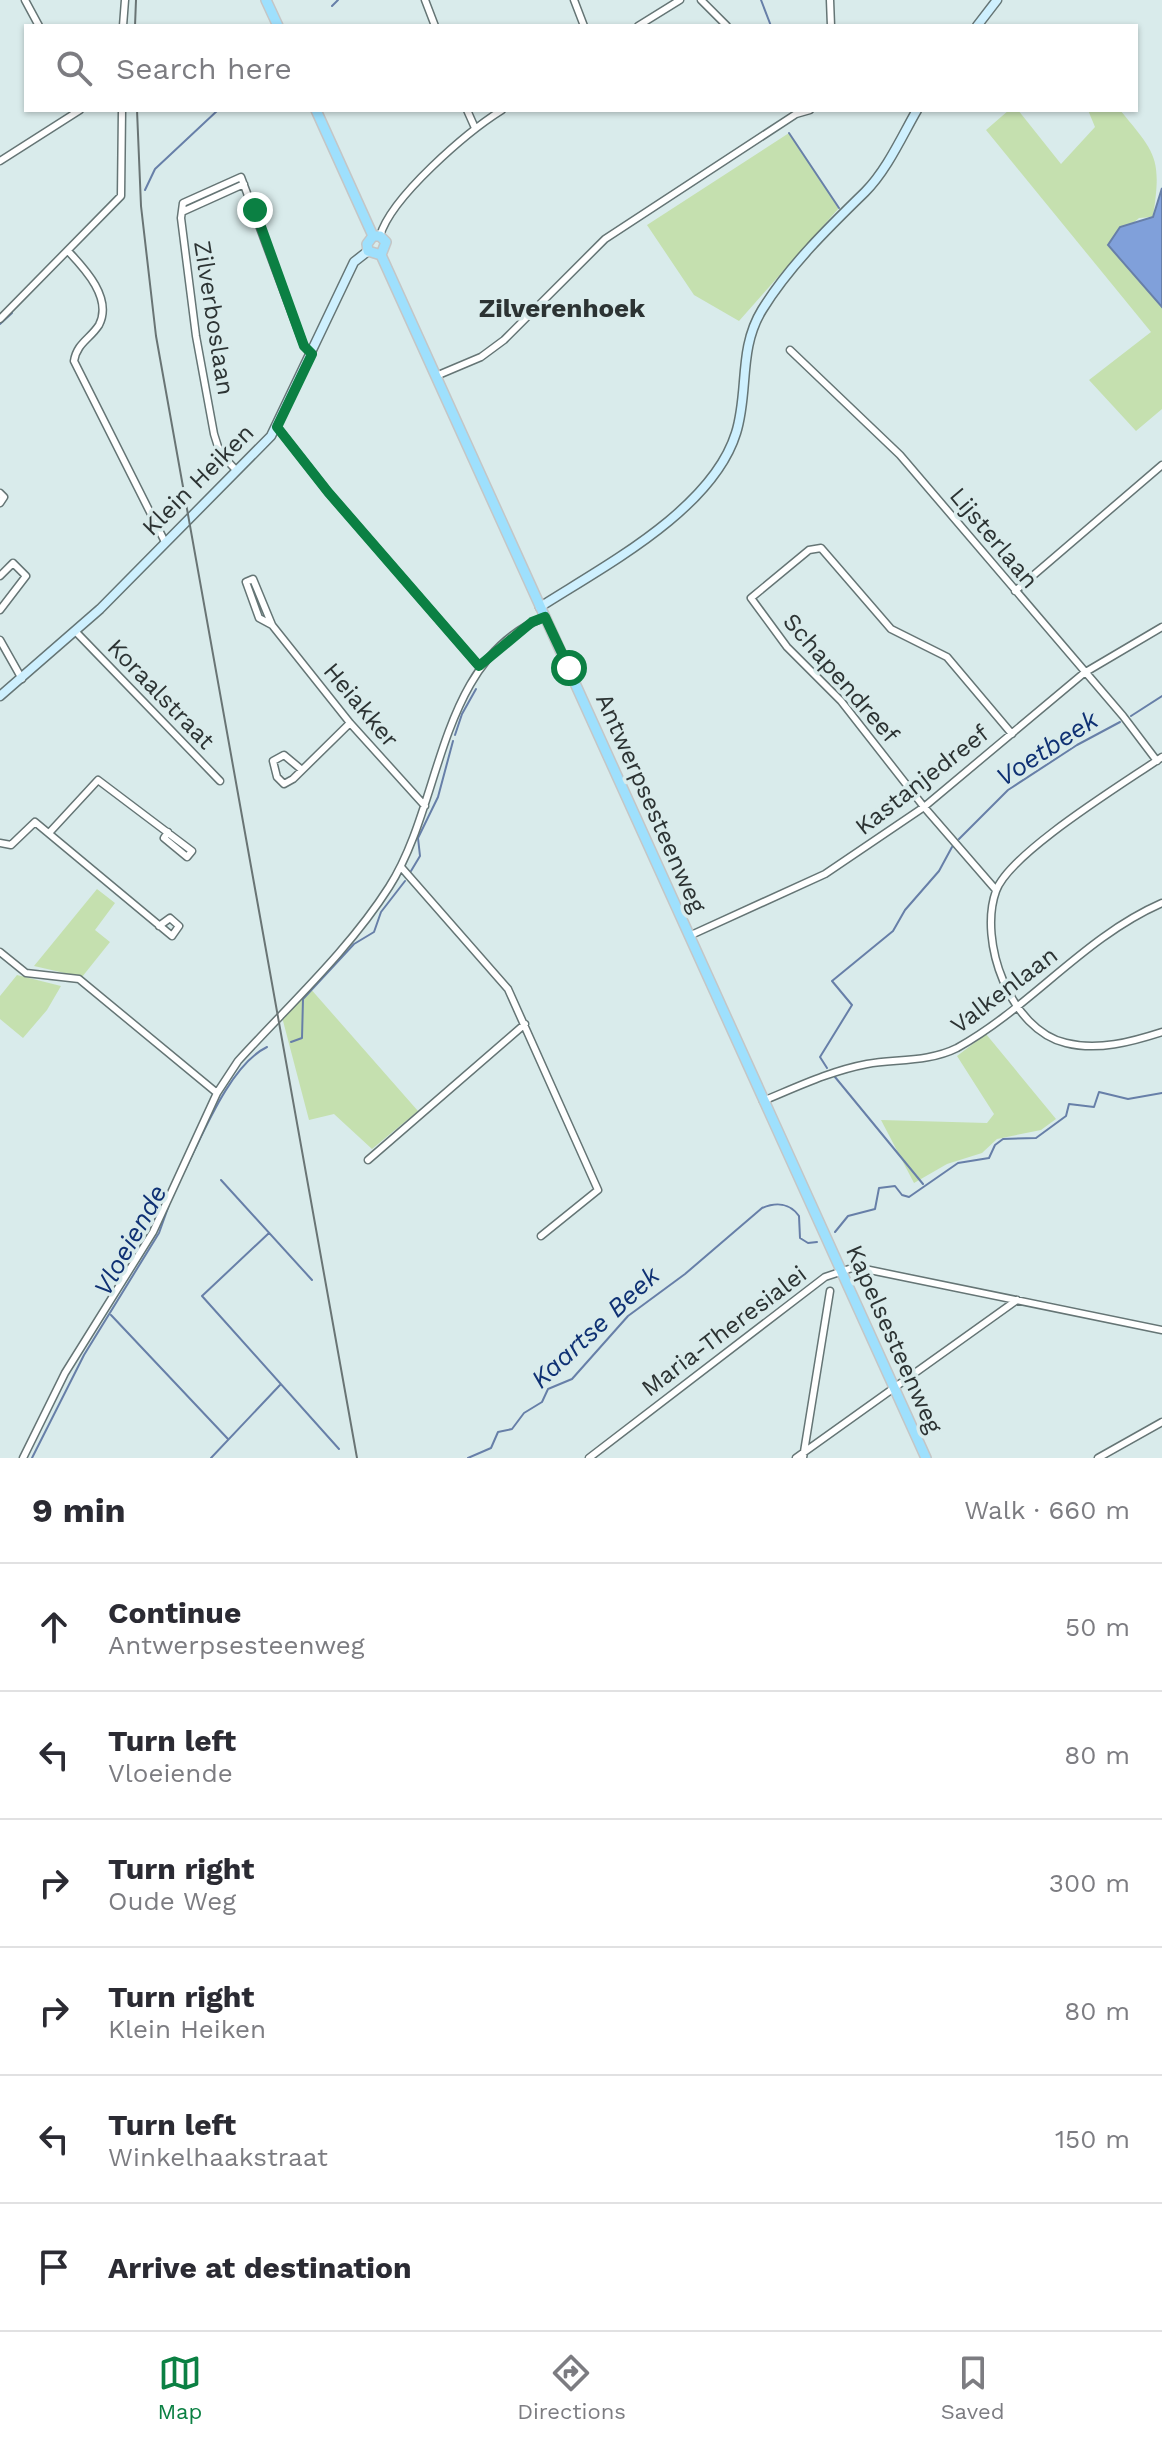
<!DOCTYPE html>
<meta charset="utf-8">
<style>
:root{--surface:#fff;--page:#f2f2f3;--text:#2b2b33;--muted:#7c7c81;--line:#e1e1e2;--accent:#0b8043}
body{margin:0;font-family:"Work Sans",sans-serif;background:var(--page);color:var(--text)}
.stop{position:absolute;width:24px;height:24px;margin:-18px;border:6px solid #0b8043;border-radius:50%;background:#fff}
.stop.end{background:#0b8043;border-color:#fff;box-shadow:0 2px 8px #0008}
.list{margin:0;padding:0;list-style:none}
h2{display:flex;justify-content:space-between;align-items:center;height:104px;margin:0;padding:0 32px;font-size:34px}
h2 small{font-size:26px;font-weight:400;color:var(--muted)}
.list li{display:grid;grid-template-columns:52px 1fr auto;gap:24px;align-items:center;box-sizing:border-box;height:128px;padding:0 32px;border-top:2px solid var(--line)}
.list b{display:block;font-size:30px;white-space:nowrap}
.list p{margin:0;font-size:26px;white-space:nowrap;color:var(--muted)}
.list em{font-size:26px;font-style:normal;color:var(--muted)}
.icon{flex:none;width:44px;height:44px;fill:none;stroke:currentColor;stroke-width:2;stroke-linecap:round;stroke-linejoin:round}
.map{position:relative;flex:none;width:1162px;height:1458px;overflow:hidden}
.search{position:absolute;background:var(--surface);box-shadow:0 2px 6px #0004;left:24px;right:24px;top:24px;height:88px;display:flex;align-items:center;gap:20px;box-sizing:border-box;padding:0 28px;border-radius:0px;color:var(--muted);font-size:30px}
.sheet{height:872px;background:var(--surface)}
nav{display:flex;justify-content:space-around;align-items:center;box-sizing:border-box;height:112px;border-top:2px solid var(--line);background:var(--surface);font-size:22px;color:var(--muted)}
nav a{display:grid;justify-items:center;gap:4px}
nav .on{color:var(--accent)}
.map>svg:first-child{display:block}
.green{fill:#c5e0af}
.water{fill:#80a0da;stroke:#677fa8;stroke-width:2}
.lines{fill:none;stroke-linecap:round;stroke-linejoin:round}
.stream{stroke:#677fa8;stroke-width:2}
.street-casing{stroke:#657575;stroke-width:9}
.secondary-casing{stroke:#657575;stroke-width:11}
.primary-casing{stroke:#c4c6c6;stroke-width:12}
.street{stroke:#fff;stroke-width:6}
.secondary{stroke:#cef0fe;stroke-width:8}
.primary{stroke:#9ee0fd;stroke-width:9}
.rail{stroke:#697474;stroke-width:2}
.route{stroke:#0b8043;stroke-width:10}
.labels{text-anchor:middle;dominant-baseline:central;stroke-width:7;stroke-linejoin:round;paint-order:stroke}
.street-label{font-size:24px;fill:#2c3333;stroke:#d9ebeb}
.neighbourhood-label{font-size:26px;font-weight:bold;fill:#2c3333;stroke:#d9ebeb}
.water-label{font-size:26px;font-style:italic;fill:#0f3174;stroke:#d9ebeb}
</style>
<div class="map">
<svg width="1162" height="1458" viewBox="0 0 1162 1458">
<rect width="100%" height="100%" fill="#d9ebeb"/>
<path class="green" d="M 1009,110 L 1018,110 L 1061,164 L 1095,127 L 1088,110 L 1120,110 C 1156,154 1162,157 1153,217 L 1139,218 L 1108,245 L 1162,307 L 1162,409 L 1136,431 L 1089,380 L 1151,332 L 986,130 Z
M 789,133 L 839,208 L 739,321 L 694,295 L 647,225 Z
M 97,889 L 115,903 L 95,930 L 110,942 L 82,977 L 34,966 Z
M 17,975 L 61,986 L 47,1010 L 23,1038 L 0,1019 L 0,996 Z
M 309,987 L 418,1111 L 372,1149 L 334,1114 L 309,1120 L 282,1017 Z
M 986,1034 L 1056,1119 L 1041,1130 L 997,1139 L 982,1153 L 947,1164 L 914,1183 L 881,1120 L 987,1123 L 994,1114 L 957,1056 Z"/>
<path class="water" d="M 1162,188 L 1162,307 L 1108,245 L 1120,227 L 1153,217 Z"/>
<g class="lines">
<path class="stream" d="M 761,0 L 771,26
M 332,6 L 338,0
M 789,133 L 839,208
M 145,190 L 155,169 L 218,110
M 0,324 L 12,313
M 1131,716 L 1162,696
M 455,735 L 462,714 L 476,689
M 959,839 L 1008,790 L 1077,745 L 1120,722
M 411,871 L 420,856 L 418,838 L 438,797 L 453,741
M 291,1042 L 302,1038 L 303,999 L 354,944 L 374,932 L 381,912 L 405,881
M 827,1068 L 820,1057 L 852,1005 L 832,981 L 893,931 L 905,910 L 939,871 L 952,847
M 835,1077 L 923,1184
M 185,1170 C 203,1134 230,1065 267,1047
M 221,1180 L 312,1280
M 835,1232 L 848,1216 L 875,1209 L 879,1188 L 895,1186 L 902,1195 L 909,1197 L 958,1163 L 989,1158 L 995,1145 L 1003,1139 L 1036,1138 L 1066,1116 L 1069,1104 L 1094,1107 L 1099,1092 L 1128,1099 L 1162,1093
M 269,1233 L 202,1296 L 339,1449
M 111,1315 L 228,1439
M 32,1458 L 84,1355 L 159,1233 L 169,1205
M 211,1458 L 280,1385
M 468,1458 L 491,1448 L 498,1432 L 512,1429 L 524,1413 L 542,1402 L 548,1389 L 572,1379 L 628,1316 L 685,1274 L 762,1208 C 776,1202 790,1203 799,1216 L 800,1238 L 808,1243 L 817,1242"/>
<g class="street-casing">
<path id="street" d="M 25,0 L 39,26
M 425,0 L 435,26
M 574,0 L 584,26
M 701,0 L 727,26
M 830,0 L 831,26
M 123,26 L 125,0
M 638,26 L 680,0
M 467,110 L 475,128
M 0,161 L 80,110
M 182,212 L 244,184
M 380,236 C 391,197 467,132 502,110
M 68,251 C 84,268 113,298 99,325 C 90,339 77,343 74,361 L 165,542
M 0,319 L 121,196 L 122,110
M 790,350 L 900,455 L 1123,716 L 1157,761
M 436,376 L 481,357 L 504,340 L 605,239 L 796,114 L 810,110
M 277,427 L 328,492 L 479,666
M 235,469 L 220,453 L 214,434 L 196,336 L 181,218 L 183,203 L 241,177 L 304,346 L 312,354
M 0,493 L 4,497 L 0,503
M 0,576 L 13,563 L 26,576 L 0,610
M 1015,591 L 1162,465
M 272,625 L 259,618 L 246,582 L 253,579 L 272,625 L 350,723 L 425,806
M 76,632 L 220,781
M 0,640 L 22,679
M 1162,757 C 1126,782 1009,853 996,891 C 978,941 1010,1030 1066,1043 C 1098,1051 1131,1042 1162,1032
M 302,770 L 284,755 L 273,761 L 277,777 L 284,784 L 293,779 L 350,723
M 49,833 L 98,780 L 192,851 L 187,857 L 164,838 L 168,832
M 0,843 L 11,845 L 35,822 L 172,936 L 179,926 L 170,918 L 159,926
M 401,867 L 508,989 L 598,1190 L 541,1236
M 996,890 L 924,807 L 841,701 L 787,647 L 751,598 L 809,550 L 821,548 L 891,629 L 947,657 L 1012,734
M 689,936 L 825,874 L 924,807 L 1084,673 L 1162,627
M 0,952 L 26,973 L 79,979 L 217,1093
M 763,1101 C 797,1087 830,1071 867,1064 C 896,1059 929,1062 957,1048 C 1031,1007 1084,937 1162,903
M 368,1160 L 525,1024
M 23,1458 L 65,1373 L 153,1232 L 217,1093 L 238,1061 C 289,1005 349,950 389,887 C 444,801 437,660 545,617
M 589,1458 L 825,1277 L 855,1267 L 1162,1330
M 796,1458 L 1017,1300
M 803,1458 L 830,1291
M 1098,1458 L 1162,1422"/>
</g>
<g class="secondary-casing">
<path id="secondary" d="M 977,26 L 997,0
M 540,607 C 604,566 712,510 736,433 C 749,392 738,349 762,310 C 789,266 829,227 865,192 C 887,170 902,136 917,110
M 0,696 L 100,609 L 271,436 L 354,262 L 368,251"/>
</g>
<g class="primary-casing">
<path id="primary" d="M 266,0 L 278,26
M 316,110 L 373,236
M 373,236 L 367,244 L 368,251 L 381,255
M 373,236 L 380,236 L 386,242 L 381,255
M 381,255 L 926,1458"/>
</g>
<use href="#street" class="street"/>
<use href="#secondary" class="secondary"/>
<use href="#primary" class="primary"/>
<path class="rail" d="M 135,26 L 136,0
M 137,110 L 141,206 L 156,336 L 357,1458"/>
</g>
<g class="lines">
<path class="route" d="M 255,210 L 304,346 L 312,354 L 277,427 L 328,492 L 479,666 L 532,622 L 545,617 L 569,668"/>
</g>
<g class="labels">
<g class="street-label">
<text transform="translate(214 318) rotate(81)">Zilverboslaan</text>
<text transform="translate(198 480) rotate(-45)">Klein Heiken</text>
<text transform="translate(994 538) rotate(50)">Lijsterlaan</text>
<text transform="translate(841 678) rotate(49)">Schapendreef</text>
<text transform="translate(161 694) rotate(46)">Koraalstraat</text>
<text transform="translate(361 705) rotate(50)">Heiakker</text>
<text transform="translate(922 780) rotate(-38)">Kastanjedreef</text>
<text transform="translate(651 803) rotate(66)">Antwerpsesteenweg</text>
<text transform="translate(1004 990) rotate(-37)">Valkenlaan</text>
<text transform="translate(724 1331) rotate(-37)">Maria-Theresialei</text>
<text transform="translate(894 1339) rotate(66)">Kapelsesteenweg</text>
</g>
<g class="neighbourhood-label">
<text x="562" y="308">Zilverenhoek</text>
</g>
<g class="water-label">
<text transform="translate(1047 748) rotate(-33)">Voetbeek</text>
<text transform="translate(130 1240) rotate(-61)">Vloeiende</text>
<text transform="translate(595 1327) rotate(-43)">Kaartse Beek</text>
</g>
</g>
</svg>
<div class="stop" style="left:569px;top:668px"></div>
<div class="stop end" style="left:255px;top:210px"></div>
<div class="search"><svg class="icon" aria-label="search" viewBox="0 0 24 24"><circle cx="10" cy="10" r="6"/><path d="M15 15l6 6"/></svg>Search here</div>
</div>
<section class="sheet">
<h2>9 min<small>Walk · 660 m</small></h2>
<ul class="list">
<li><svg class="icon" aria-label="ahead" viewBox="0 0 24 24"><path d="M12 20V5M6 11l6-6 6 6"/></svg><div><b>Continue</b><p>Antwerpsesteenweg</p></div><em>50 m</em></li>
<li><svg class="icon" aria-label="left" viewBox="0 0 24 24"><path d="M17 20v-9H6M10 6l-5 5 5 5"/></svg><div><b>Turn left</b><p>Vloeiende</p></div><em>80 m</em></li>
<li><svg class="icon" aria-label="right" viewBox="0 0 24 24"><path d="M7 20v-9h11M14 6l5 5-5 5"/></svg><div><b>Turn right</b><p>Oude Weg</p></div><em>300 m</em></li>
<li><svg class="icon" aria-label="right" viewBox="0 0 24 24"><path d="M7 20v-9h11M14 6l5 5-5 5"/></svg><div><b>Turn right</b><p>Klein Heiken</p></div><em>80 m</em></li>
<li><svg class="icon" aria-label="left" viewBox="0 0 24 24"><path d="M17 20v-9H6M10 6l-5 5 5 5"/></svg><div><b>Turn left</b><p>Winkelhaakstraat</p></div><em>150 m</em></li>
<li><svg class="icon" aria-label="arrive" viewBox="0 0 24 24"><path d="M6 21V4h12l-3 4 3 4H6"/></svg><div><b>Arrive at destination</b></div></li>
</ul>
</section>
<nav>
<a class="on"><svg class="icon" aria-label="map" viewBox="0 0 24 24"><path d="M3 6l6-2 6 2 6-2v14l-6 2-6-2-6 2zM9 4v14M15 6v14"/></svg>Map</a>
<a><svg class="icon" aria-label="directions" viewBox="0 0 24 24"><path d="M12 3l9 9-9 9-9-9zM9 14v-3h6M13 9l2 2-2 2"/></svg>Directions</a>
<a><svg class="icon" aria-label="saved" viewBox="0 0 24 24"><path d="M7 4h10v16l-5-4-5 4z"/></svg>Saved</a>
</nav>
